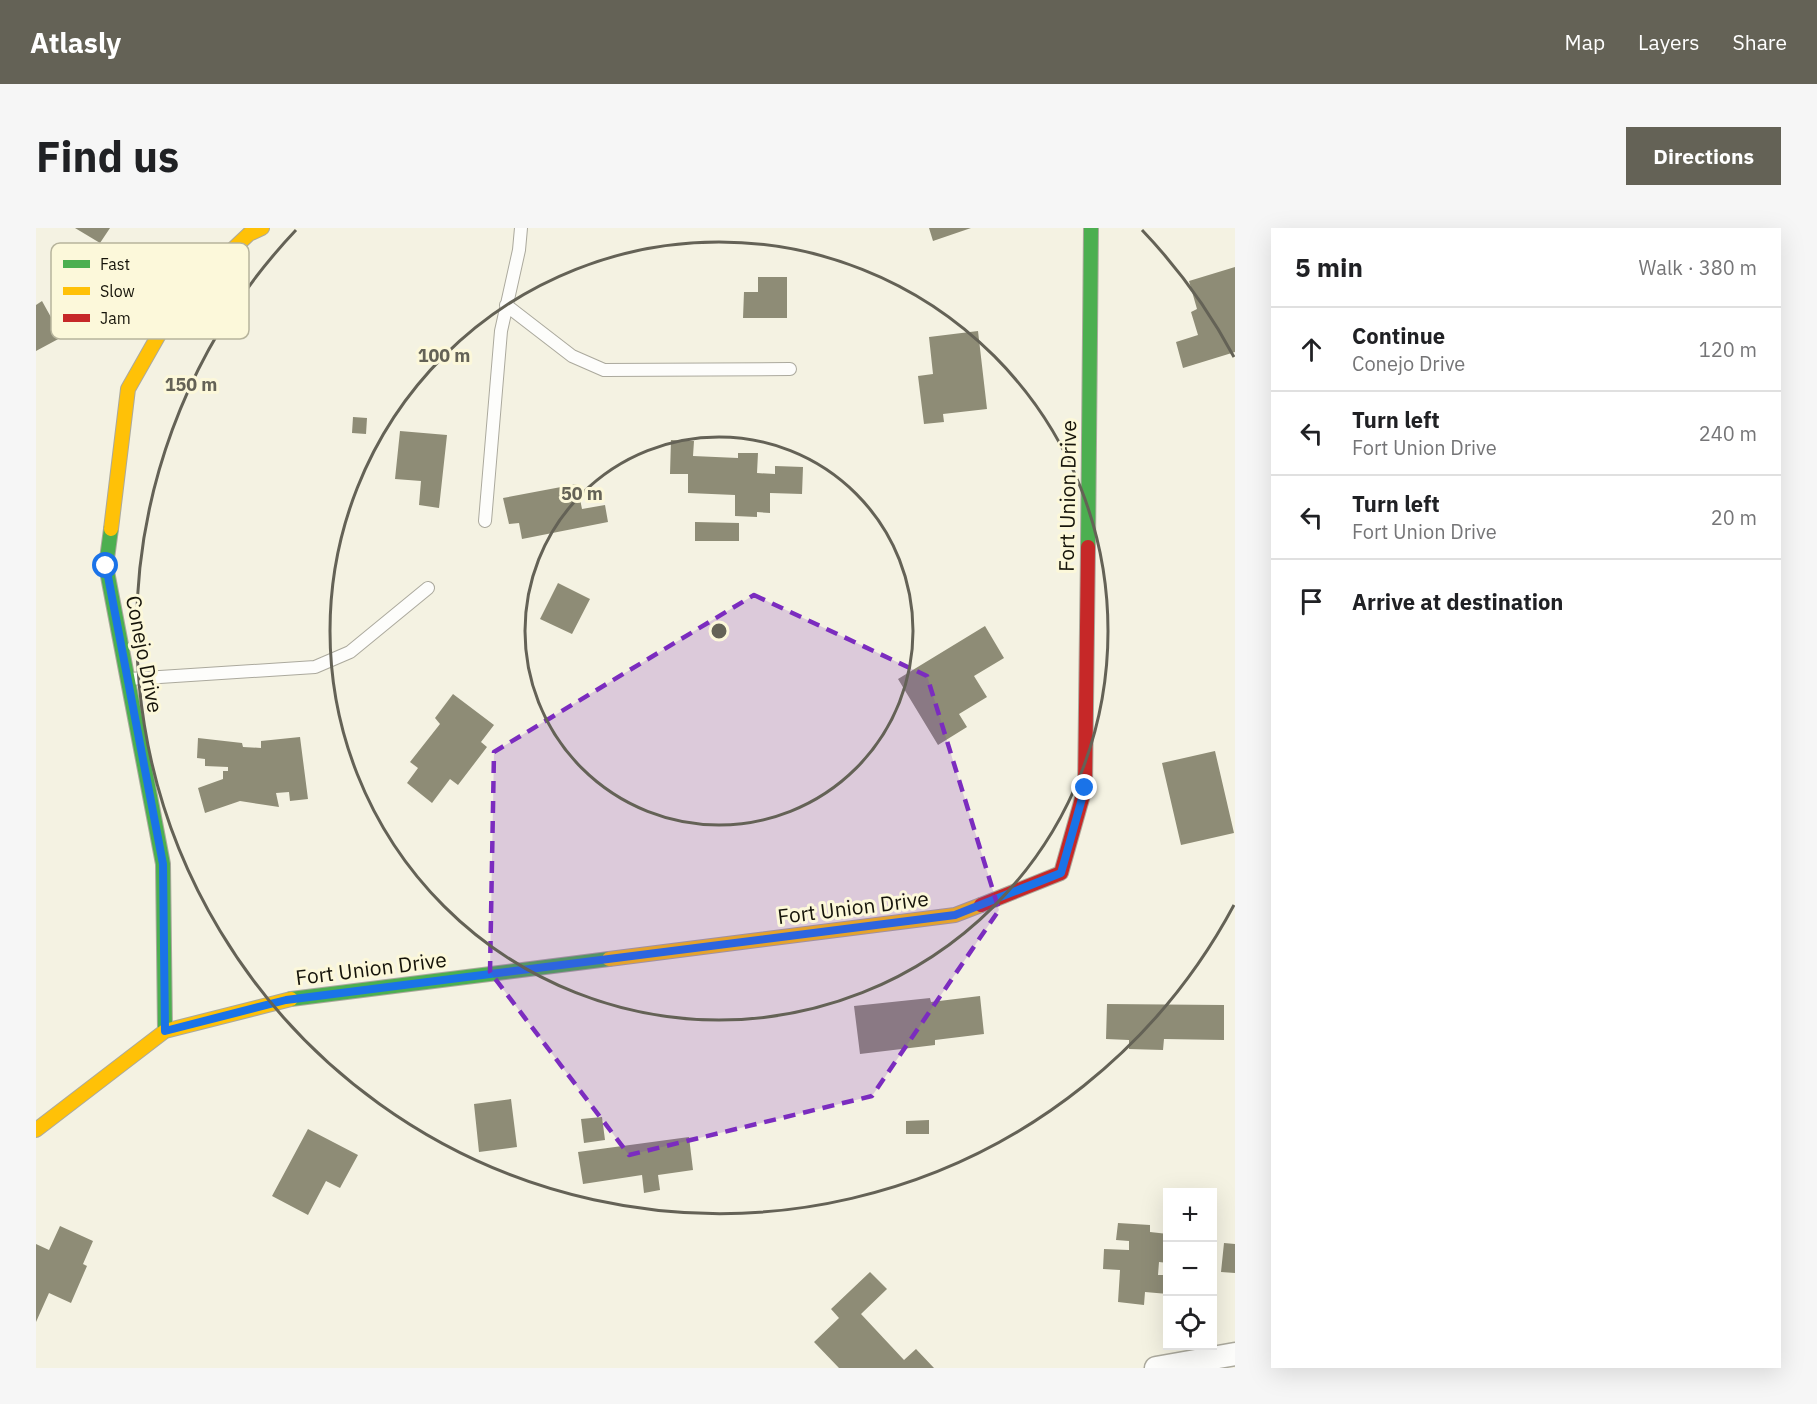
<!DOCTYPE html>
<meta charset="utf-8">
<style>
:root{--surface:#fff;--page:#f6f6f6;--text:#202124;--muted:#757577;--line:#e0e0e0;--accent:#646256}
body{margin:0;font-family:"IBM Plex Sans",sans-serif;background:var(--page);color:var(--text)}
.controls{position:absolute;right:18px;bottom:18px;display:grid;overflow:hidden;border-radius:0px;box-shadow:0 6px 24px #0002}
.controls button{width:54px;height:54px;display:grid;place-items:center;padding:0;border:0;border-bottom:2px solid var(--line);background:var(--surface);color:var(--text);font:30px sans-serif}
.stop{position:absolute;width:18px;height:18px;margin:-14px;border:4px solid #1a73e8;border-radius:50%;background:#fff}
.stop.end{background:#1a73e8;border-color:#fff;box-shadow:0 2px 6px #0008}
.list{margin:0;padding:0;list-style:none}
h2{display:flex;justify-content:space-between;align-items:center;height:78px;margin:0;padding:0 24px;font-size:26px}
h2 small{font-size:20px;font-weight:400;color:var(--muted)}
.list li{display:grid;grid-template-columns:39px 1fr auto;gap:18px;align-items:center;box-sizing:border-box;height:84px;padding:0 24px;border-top:2px solid var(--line)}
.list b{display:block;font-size:22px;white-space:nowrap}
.list p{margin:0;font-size:20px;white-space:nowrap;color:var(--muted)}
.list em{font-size:20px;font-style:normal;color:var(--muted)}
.icon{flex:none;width:33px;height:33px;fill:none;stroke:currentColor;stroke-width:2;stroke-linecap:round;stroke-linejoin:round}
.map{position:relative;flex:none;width:1199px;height:1140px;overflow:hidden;border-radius:0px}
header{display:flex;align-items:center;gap:36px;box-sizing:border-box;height:84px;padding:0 30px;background:var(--accent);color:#fff}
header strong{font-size:28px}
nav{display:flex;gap:33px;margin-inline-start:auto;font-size:21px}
.intro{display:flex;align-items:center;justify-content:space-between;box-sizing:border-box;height:144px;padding:0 36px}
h1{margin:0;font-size:42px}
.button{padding:15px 27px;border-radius:0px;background:var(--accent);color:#fff;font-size:21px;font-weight:700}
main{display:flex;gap:36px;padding:0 36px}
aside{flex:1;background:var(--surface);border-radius:0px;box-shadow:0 6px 24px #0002}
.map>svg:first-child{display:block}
.building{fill:#8e8c76}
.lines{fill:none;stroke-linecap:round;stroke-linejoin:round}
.lane-casing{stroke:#aba99d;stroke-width:14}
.street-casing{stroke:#aba99d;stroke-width:25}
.fast-casing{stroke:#aba99d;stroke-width:16}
.slow-casing{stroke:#aba99d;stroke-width:16}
.jam-casing{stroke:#aba99d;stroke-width:16}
.lane{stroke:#fdfdfb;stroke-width:12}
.street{stroke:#fdfdfb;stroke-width:22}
.fast{stroke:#4caf50;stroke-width:14}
.slow{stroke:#ffc107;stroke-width:14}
.jam{stroke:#c62828;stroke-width:14}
.route{stroke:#1a73e8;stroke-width:8}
.marked{fill:#7b2cbf;fill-opacity:0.2;stroke:#7b2cbf;stroke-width:4.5;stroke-dasharray:12 8;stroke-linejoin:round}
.ring{fill:none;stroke:#646256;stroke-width:3}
.labels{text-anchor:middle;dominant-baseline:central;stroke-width:6;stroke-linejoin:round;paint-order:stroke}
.street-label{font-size:21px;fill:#16140a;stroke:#fcf8da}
.key{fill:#fcf8da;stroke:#b7b49c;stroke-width:1.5}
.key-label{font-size:16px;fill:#16140a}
.centre{fill:#646256;stroke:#fcf8da;stroke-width:3}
.ring-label{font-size:18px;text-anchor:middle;font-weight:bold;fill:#646256;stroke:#fcf8da;stroke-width:6;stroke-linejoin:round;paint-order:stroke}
</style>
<header>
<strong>Atlasly</strong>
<nav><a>Map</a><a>Layers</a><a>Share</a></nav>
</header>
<div class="intro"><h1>Find us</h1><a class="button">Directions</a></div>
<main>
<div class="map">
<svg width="1199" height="1140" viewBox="0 0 1199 1140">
<rect width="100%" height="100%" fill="#f4f2e2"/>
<path class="building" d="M 39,0 L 74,0 L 64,15 Z
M 893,0 L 935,0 L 897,13 Z
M 1199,39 L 1199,124 L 1147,140 L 1140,114 L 1162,107 L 1155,84 L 1161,81 L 1153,53 Z
M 722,49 L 751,49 L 751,90 L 707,90 L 708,64 L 722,64 Z
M 6,73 L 26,109 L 0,123 L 0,77 Z
M 942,103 L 951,181 L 907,186 L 908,194 L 888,196 L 882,148 L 897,146 L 893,109 Z
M 317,189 L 331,190 L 330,206 L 316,205 Z
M 364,203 L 411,207 L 403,280 L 383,277 L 385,253 L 359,251 Z
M 635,212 L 658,213 L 657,228 L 702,230 L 702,225 L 722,225 L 721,245 L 739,246 L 739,238 L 767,239 L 766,266 L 734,265 L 734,285 L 721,284 L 721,289 L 699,288 L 699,267 L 652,265 L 652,246 L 634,246 Z
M 541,256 L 546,281 L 569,277 L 572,294 L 486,311 L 483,295 L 473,296 L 467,270 Z
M 659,294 L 703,295 L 703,313 L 659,313 Z
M 522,355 L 554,371 L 536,406 L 504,391 Z
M 949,398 L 968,430 L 938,448 L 951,469 L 923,486 L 931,499 L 902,517 L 862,451 Z
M 417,466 L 458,497 L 445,514 L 451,519 L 422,557 L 414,551 L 396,575 L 371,555 L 382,540 L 374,534 L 404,496 L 399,490 Z
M 264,509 L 272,571 L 254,573 L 253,564 L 240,565 L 243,579 L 204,573 L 169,585 L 162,560 L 187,551 L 187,543 L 192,543 L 192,539 L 169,538 L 169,531 L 161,530 L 162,510 L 206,515 L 207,519 L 225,520 L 225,513 Z
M 1179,523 L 1198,605 L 1145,617 L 1126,535 Z
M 944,768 L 948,806 L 899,812 L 899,817 L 824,826 L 818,778 L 894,770 L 895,774 Z
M 1071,776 L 1188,777 L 1188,812 L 1128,811 L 1127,822 L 1093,821 L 1093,812 L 1070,811 Z
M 475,871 L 481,919 L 443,924 L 438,876 Z
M 566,889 L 569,912 L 548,915 L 545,891 Z
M 893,892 L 893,906 L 870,906 L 870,893 Z
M 272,901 L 322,927 L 304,960 L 290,953 L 272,987 L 236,968 Z
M 653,909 L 657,942 L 622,947 L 624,962 L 608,965 L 606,947 L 547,956 L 542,924 Z
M 1082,995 L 1114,997 L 1114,1004 L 1132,1006 L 1132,1035 L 1123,1034 L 1122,1047 L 1132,1047 L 1132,1066 L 1109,1064 L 1108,1077 L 1082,1074 L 1084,1042 L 1067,1041 L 1068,1021 L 1093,1022 L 1093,1013 L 1080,1012 Z
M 24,998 L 57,1013 L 47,1036 L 51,1038 L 35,1075 L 13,1065 L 0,1094 L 0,1016 L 13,1022 Z
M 1188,1015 L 1199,1016 L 1199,1045 L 1185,1044 Z
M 834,1044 L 851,1061 L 825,1086 L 868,1132 L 880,1121 L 898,1140 L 803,1140 L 778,1114 L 803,1090 L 795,1081 Z"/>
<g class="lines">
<g class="lane-casing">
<path id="lane" d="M 470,77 L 536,128 L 568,142 L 754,141
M 449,293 L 465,103 L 483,22 L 485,0
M 93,451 L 279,439 L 314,424 L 392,360"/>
</g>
<g class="street-casing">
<path id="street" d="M 1120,1140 L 1199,1126"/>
</g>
<g class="fast-casing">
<path id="fast" d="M 75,301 L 70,338 L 127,636 L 129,803
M 1052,319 L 1055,0
M 255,771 L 573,731"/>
</g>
<g class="slow-casing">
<path id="slow" d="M 75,301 L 92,161 L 142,73 L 213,6 L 226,0
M 573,731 L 919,687 L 945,677
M 0,902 L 129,803 L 255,771"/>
</g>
<g class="jam-casing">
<path id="jam" d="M 945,677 L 1025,645 L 1049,560 L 1052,319"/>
</g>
<use href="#lane" class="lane"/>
<use href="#street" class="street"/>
<use href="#fast" class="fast"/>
<use href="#slow" class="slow"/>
<use href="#jam" class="jam"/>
</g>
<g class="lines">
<path class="route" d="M 70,338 L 127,636 L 129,803 L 250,772 L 919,687 L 1025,645 L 1049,560"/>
</g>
<path class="marked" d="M 718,367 L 891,448 L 963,682 L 836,868 L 593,927 L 454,744 L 458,524 Z"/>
<g class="ring">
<circle cx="683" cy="403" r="194"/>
<circle cx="683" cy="403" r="389"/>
<path d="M1198 677A583 583 0 1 1 260 2M1106 2A583 583 0 0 1 1198 129"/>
</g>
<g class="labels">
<g class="street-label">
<text transform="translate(1031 268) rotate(-89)">Fort Union Drive</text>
<text transform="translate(109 426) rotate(79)">Conejo Drive</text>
<text transform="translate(817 679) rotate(-7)">Fort Union Drive</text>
<text transform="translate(335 740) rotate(-7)">Fort Union Drive</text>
</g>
</g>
<rect x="15" y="15" width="198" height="96" rx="9" class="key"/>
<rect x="27" y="32" width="27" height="8" fill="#4caf50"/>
<rect x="27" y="59" width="27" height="8" fill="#ffc107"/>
<rect x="27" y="86" width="27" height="8" fill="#c62828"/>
<g class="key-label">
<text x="64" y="42">Fast</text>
<text x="64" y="69">Slow</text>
<text x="64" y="96">Jam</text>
</g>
<circle cx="683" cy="403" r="9" class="centre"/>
<g class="ring-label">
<text x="408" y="134">100 m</text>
<text x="155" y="163">150 m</text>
<text x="546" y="272">50 m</text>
</g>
</svg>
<div class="controls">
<button>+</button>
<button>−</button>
<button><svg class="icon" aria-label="locate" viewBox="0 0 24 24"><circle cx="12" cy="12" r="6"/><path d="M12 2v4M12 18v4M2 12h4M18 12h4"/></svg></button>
</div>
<div class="stop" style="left:70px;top:338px"></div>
<div class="stop end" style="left:1049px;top:560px"></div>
</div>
<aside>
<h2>5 min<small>Walk · 380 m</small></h2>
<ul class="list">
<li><svg class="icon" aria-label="ahead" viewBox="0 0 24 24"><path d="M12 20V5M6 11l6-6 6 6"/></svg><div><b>Continue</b><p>Conejo Drive</p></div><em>120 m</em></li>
<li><svg class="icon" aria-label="left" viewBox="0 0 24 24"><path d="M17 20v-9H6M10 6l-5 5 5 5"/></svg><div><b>Turn left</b><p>Fort Union Drive</p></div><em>240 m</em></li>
<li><svg class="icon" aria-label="left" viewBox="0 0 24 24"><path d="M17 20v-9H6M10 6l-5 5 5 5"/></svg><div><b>Turn left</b><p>Fort Union Drive</p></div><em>20 m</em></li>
<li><svg class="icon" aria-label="arrive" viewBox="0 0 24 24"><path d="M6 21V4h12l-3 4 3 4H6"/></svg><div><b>Arrive at destination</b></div></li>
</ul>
</aside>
</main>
